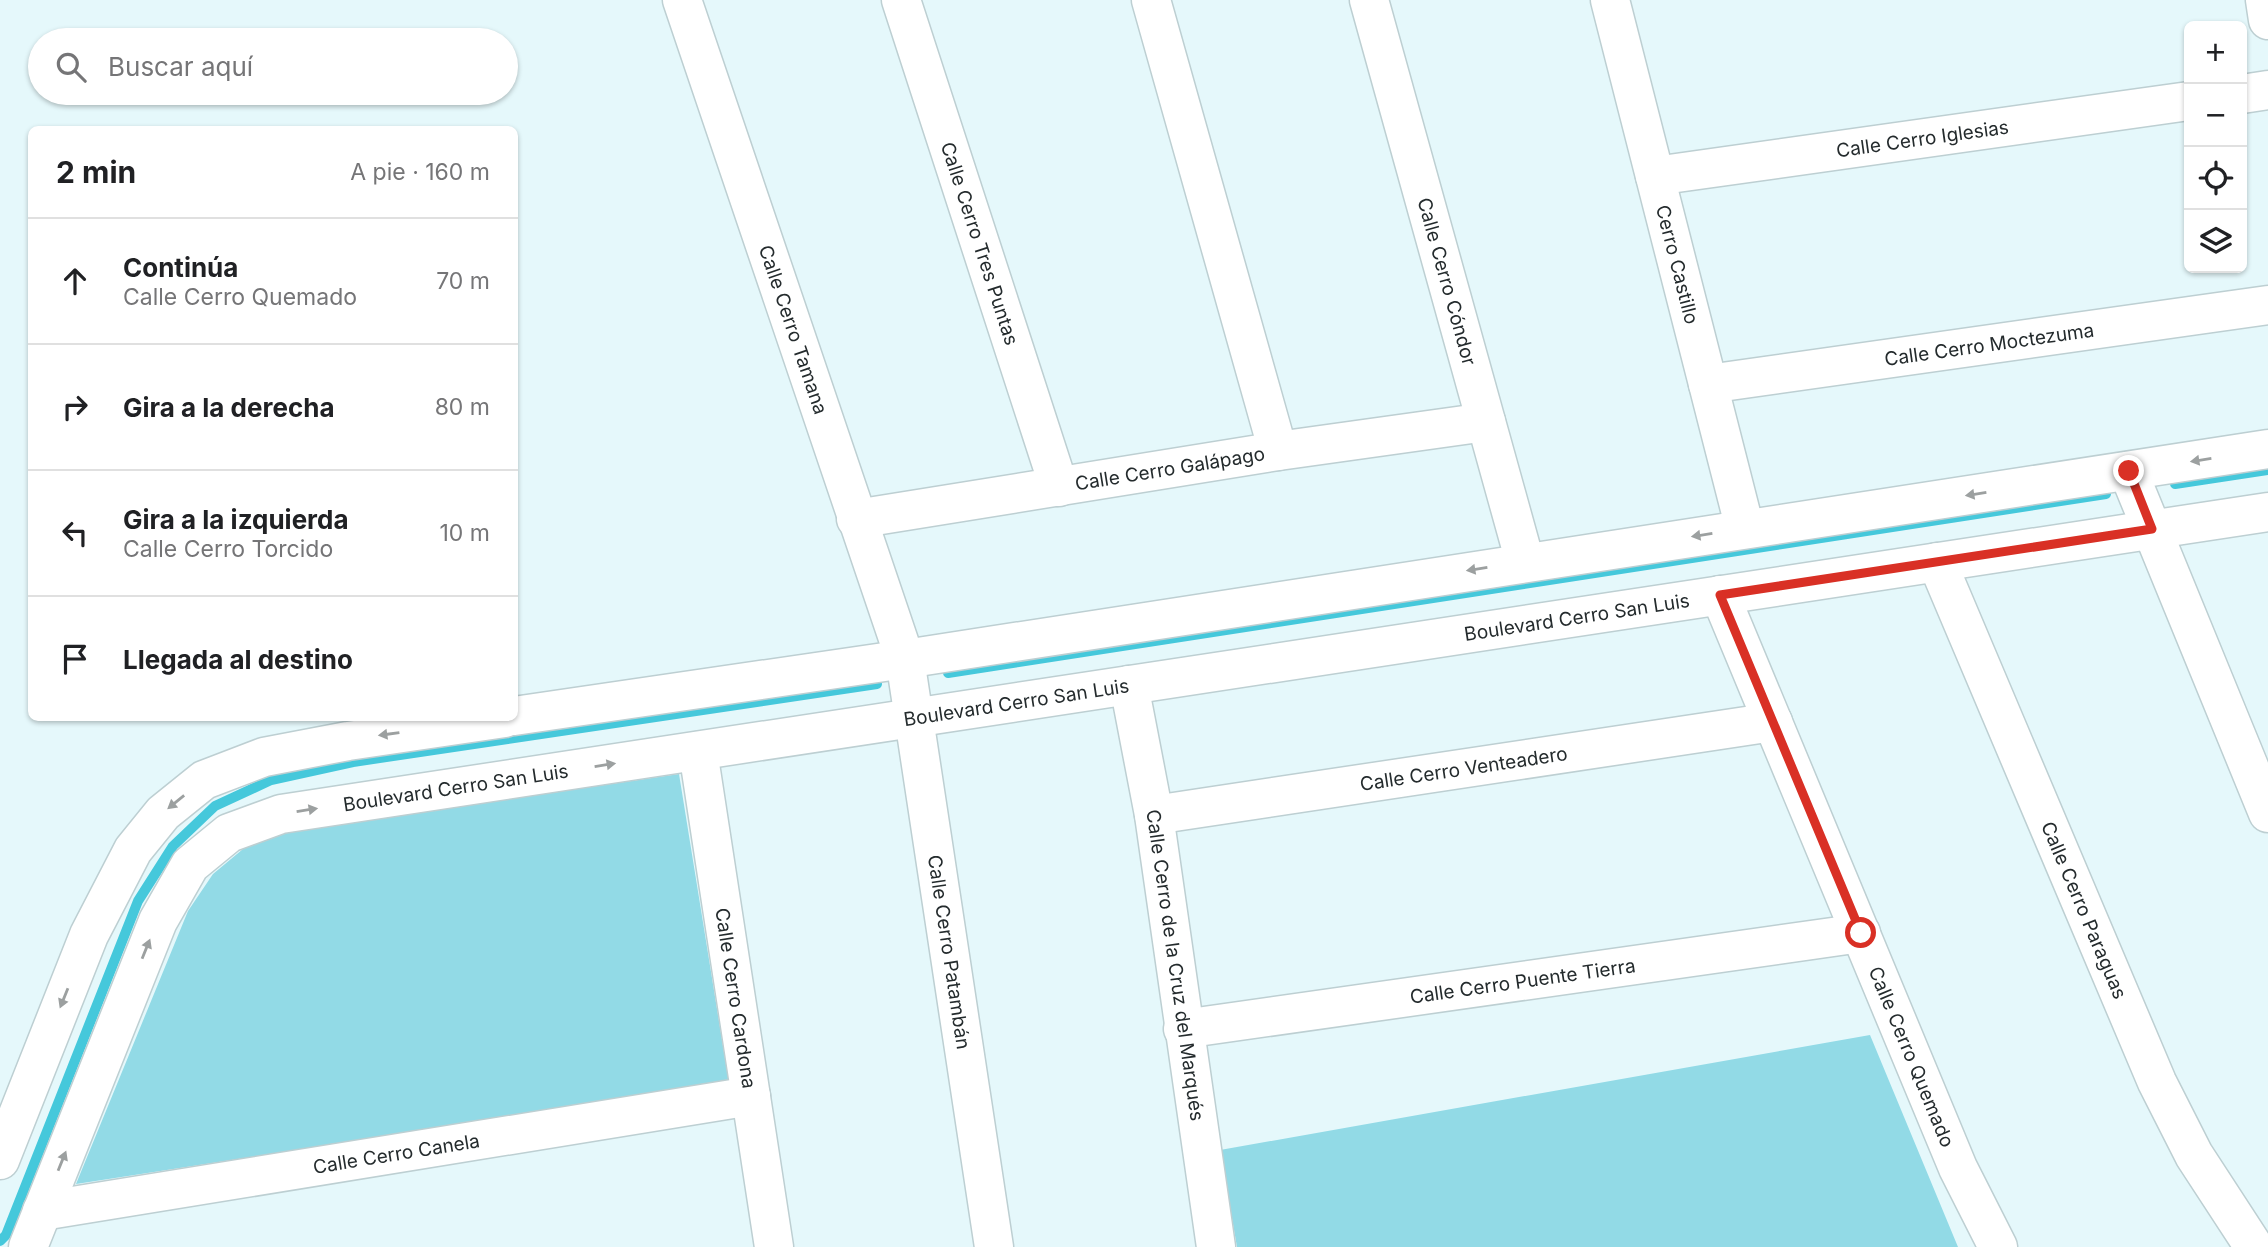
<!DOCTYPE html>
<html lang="es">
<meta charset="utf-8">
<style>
:root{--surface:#fff;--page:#f6f6f6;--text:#202124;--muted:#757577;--line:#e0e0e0}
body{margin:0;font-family:Inter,sans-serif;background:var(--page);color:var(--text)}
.controls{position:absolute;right:21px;top:21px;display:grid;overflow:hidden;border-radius:10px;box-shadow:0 2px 5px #0004}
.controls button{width:63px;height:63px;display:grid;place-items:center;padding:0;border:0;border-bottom:2px solid var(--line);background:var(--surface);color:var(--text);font:35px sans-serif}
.stop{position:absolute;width:21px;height:21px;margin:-16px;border:5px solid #d93025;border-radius:50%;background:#fff}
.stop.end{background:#d93025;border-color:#fff;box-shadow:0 2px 7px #0008}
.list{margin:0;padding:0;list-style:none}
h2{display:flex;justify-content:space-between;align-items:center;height:91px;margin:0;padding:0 28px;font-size:30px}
h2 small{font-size:23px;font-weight:400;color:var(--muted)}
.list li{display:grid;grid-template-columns:46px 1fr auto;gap:21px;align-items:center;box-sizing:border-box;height:126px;padding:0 28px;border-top:2px solid var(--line)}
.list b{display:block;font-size:26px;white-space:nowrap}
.list p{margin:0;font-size:23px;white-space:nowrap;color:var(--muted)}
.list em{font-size:23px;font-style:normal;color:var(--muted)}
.icon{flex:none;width:38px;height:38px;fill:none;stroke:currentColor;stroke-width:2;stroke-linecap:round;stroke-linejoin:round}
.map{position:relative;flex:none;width:2268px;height:1247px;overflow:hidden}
.search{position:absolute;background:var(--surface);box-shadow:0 2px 5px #0004;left:28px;top:28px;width:490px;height:77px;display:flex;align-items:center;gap:18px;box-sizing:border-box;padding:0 24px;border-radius:38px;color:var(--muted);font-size:26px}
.panel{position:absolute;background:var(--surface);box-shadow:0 2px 5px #0004;left:28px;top:126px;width:490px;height:595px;border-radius:10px}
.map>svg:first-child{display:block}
.green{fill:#92dae6}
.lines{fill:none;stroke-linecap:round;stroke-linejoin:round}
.stream{stroke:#45c8db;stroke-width:10}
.minor-casing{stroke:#bdcfd2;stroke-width:41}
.minor{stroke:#fff;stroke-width:38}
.oneway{fill:#9ca0a0}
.route{stroke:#d93025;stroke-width:9}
.labels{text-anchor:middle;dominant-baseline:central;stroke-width:5;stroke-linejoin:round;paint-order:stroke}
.street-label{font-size:19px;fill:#242b2d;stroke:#e5f8fb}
</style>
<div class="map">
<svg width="2268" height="1247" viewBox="0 0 2268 1247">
<rect width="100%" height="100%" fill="#e5f8fb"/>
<path class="green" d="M 679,774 L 729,1083 L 76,1184 L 188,911 L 213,874 L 243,849 L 284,832 Z
M 1870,1035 L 1958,1247 L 1237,1247 L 1220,1150 Z"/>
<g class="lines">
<path class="stream" d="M 2175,484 L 2268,470
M 948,673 L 2106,494
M 0,1241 L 6,1235 L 138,901 L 173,846 L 215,806 L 271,780 L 353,762 L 877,684"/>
<g class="minor-casing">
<g id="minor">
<path id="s1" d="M 682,0 L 905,659 L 994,1247"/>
<path id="s2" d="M 901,0 L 1059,487"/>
<path d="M 1151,0 L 1278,451"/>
<path id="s3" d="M 1369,0 L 1525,562"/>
<path id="s4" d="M 1610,0 L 1745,529"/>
<path d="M 2265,0 L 2268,20"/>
<path d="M 2242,94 L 2268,90"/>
<path id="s5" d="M 1655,176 L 2189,101"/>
<path id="s6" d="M 1708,384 L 2268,305"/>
<path d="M 2128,471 L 2268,813"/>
<path id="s7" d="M 856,519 L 1278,451 L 1486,422"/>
<path id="s8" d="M 1937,562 L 2157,1082 L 2194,1155 L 2254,1247"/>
<path id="s9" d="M 1720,595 L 1958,1168 L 1998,1247"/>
<path id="s10" d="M 1129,685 L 1154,815 L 1216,1247"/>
<path d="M 514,716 L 905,659 L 2268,449"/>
<path id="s11" d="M 698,751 L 774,1247"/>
<path id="s12" d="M 1154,815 L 1773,722"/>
<path id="s13" d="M 1183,1029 L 1861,933"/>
<path d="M 0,1160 L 89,935 L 133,850 L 163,813 L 204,780 L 264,757 L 348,741 L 505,718"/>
<path id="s14" d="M 42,1211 L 751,1096"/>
<path id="s15" d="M 28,1247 L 158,921 L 190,865 L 229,833 L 281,814 L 2268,512"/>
</g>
</g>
<use href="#minor" class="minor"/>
</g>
<defs><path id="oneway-solid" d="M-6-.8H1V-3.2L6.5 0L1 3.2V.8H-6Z" transform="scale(1.75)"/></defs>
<g class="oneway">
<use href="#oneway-solid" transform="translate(2201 460) rotate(171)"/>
<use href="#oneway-solid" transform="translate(1976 494) rotate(171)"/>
<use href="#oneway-solid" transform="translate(1702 535) rotate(171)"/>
<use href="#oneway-solid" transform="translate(1477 569) rotate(171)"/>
<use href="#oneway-solid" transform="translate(389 734) rotate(172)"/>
<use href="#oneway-solid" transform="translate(605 765) rotate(-9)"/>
<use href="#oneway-solid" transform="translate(176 802) rotate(141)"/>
<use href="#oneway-solid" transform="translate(307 810) rotate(-9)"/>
<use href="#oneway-solid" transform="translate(146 949) rotate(-68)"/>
<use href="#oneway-solid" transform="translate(64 998) rotate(112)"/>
<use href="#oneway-solid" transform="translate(62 1161) rotate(-68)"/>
</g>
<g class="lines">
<path class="route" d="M 1861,933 L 1720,595 L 2152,529 L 2129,471"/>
</g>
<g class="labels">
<g class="street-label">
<text stroke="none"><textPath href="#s5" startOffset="270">Calle Cerro Iglesias</textPath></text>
<text stroke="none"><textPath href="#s2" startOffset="256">Calle Cerro Tres Puntas</textPath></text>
<text stroke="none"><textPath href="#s4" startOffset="273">Cerro Castillo</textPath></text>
<text stroke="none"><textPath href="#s3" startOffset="292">Calle Cerro Cóndor</textPath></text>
<text stroke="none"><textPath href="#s1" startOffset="348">Calle Cerro Tamana</textPath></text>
<text stroke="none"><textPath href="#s6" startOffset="284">Calle Cerro Moctezuma</textPath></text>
<text stroke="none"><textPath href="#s7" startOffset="318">Calle Cerro Galápago</textPath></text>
<text stroke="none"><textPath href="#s15" startOffset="1832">Boulevard Cerro San Luis</textPath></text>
<text stroke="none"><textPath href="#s15" startOffset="1265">Boulevard Cerro San Luis</textPath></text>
<text stroke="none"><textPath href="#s12" startOffset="313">Calle Cerro Venteadero</textPath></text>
<text stroke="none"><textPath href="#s15" startOffset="698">Boulevard Cerro San Luis</textPath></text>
<text stroke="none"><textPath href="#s8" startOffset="378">Calle Cerro Paraguas</textPath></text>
<text stroke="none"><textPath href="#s1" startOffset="992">Calle Cerro Patambán</textPath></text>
<text stroke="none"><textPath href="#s10" startOffset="284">Calle Cerro de la Cruz del Marqués</textPath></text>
<text stroke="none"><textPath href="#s13" startOffset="343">Calle Cerro Puente Tierra</textPath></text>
<text stroke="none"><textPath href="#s11" startOffset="250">Calle Cerro Cardona</textPath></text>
<text stroke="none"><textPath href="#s9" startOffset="500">Calle Cerro Quemado</textPath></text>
<text stroke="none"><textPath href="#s14" startOffset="359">Calle Cerro Canela</textPath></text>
</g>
</g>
</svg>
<div class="controls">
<button>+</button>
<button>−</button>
<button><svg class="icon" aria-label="locate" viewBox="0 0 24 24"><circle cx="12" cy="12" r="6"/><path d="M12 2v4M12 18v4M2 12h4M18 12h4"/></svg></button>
<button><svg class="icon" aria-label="layers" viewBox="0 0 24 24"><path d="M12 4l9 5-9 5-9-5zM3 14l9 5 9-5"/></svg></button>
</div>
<div class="stop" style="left:1861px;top:933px"></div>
<div class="stop end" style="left:2129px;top:471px"></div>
<div class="search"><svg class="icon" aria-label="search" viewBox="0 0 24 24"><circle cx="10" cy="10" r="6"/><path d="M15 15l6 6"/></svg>Buscar aquí</div>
<section class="panel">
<h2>2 min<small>A pie · 160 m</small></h2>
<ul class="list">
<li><svg class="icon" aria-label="ahead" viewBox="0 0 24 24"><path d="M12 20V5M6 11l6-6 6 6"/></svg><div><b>Continúa</b><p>Calle Cerro Quemado</p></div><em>70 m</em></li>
<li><svg class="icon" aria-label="right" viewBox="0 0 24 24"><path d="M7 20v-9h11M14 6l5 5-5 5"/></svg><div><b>Gira a la derecha</b></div><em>80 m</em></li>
<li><svg class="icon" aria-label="left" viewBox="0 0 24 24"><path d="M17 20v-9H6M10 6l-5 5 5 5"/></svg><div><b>Gira a la izquierda</b><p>Calle Cerro Torcido</p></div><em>10 m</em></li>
<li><svg class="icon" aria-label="arrive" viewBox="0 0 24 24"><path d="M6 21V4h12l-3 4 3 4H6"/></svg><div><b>Llegada al destino</b></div></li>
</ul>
</section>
</div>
